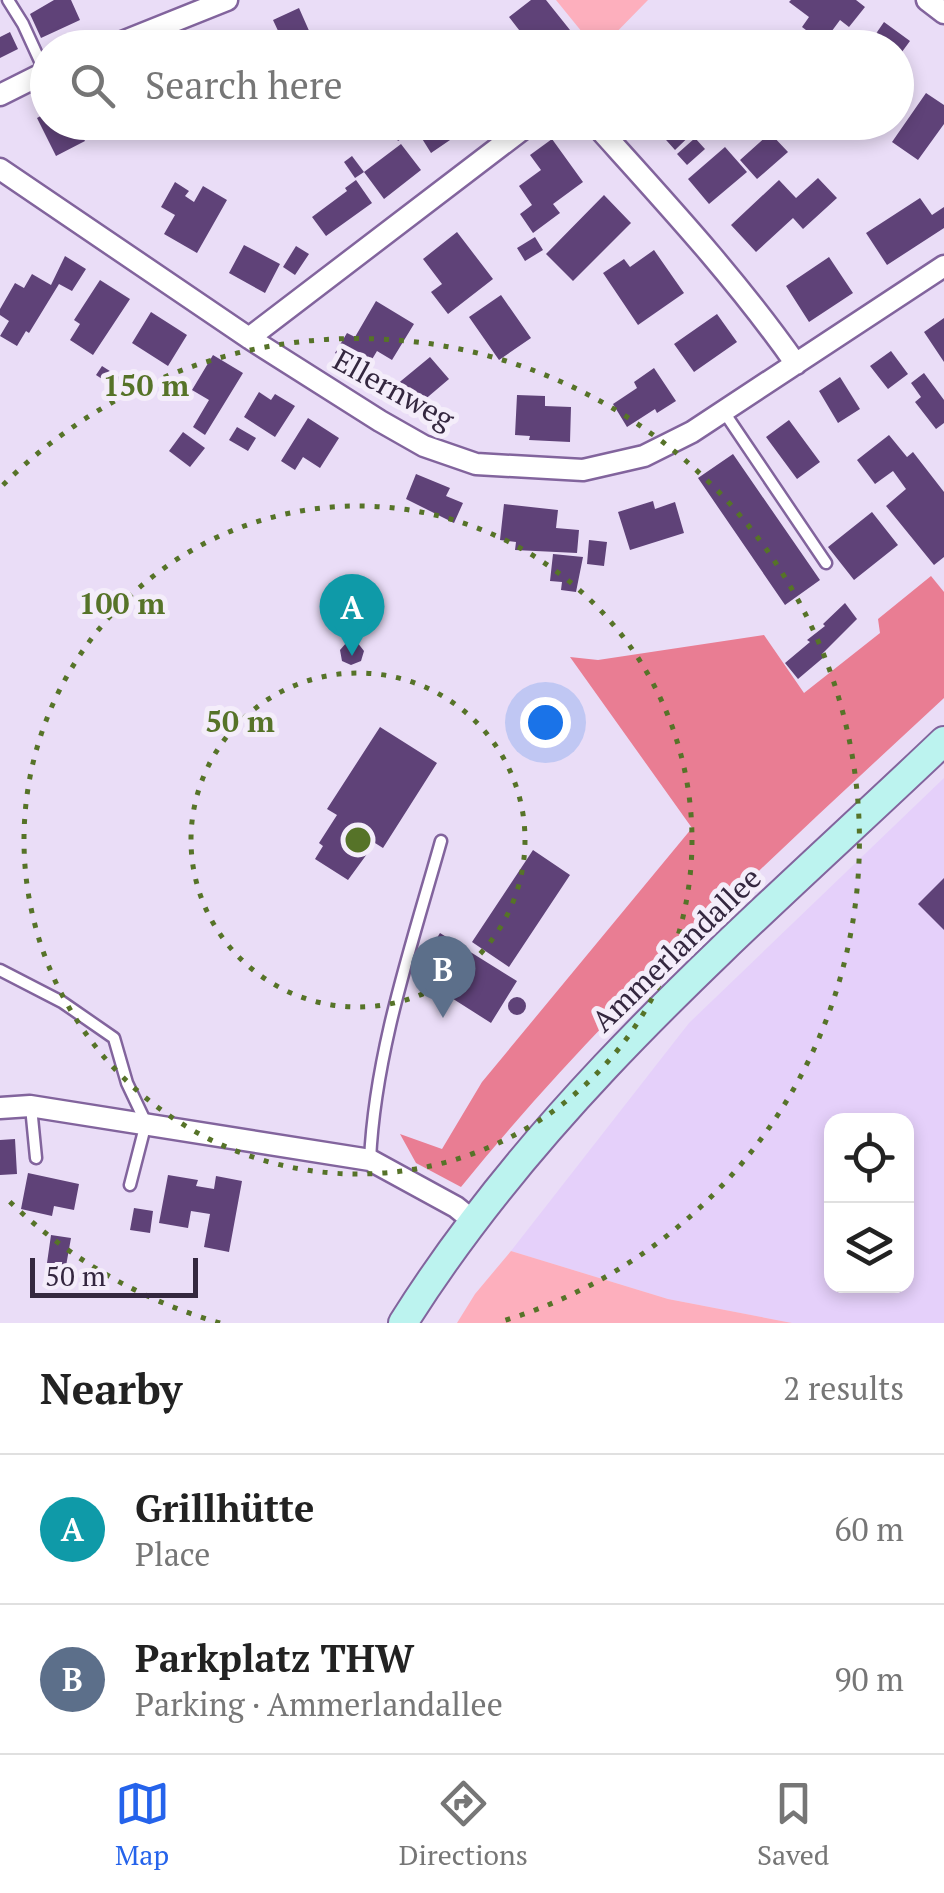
<!DOCTYPE html>
<meta charset="utf-8">
<style>
:root{--surface:#fff;--page:#f2f2f2;--text:#222;--muted:#767676;--line:#e0e0e0;--accent:#2563eb}
body{margin:0;font-family:"PT Serif",serif;background:var(--page);color:var(--text)}
.controls{position:absolute;right:30px;bottom:30px;display:grid;overflow:hidden;border-radius:20px;box-shadow:0 5px 15px #0003}
.controls button{width:90px;height:90px;display:grid;place-items:center;padding:0;border:0;border-bottom:2px solid var(--line);background:var(--surface);color:var(--text);font:50px sans-serif}
.scale{position:absolute;left:30px;bottom:25px;width:168px;box-sizing:border-box;padding-left:10px;border:5px solid #34273f;border-top:0;font-size:28px;line-height:35px;white-space:nowrap;color:#34273f;-webkit-text-stroke:8px #f4edfa;paint-order:stroke}
.you{position:absolute;left:545px;top:722px;width:35px;height:35px;margin:-25px;border:8px solid #fff;border-radius:50%;background:#1a73e8;box-shadow:0 0 0 15px #1a73e833}
.badge{display:grid;place-items:center;width:65px;height:65px;border-radius:50%;background:var(--accent);color:#fff;font-size:32px;font-weight:700}
.pin{position:absolute;translate:-50% -82px;filter:drop-shadow(0 2px 5px #0008)}
.pin::after{content:'';position:absolute;top:52px;width:35px;height:30px;background:inherit;clip-path:polygon(0 0,100% 0,50% 100%)}
.list{margin:0;padding:0;list-style:none}
h2{display:flex;justify-content:space-between;align-items:center;height:130px;margin:0;padding:0 40px;font-size:42px}
h2 small{font-size:32px;font-weight:400;color:var(--muted)}
.list li{display:grid;grid-template-columns:65px 1fr auto;gap:30px;align-items:center;box-sizing:border-box;height:150px;padding:0 40px;border-top:2px solid var(--line)}
.list b{display:block;font-size:38px;white-space:nowrap}
.list p{margin:0;font-size:32px;white-space:nowrap;color:var(--muted)}
.list em{font-size:32px;font-style:normal;color:var(--muted)}
.icon{flex:none;width:55px;height:55px;fill:none;stroke:currentColor;stroke-width:2;stroke-linecap:round;stroke-linejoin:round}
.map{position:relative;flex:none;width:944px;height:1323px;overflow:hidden}
.search{position:absolute;background:var(--surface);box-shadow:0 5px 15px #0003;left:30px;right:30px;top:30px;height:110px;display:flex;align-items:center;gap:25px;box-sizing:border-box;padding:0 35px;border-radius:55px;color:var(--muted);font-size:38px}
.sheet{height:430px;background:var(--surface)}
nav{display:flex;justify-content:space-around;align-items:center;box-sizing:border-box;height:140px;border-top:2px solid var(--line);background:var(--surface);font-size:28px;color:var(--muted)}
nav a{display:grid;justify-items:center;gap:5px}
nav .on{color:var(--accent)}
.map>svg:first-child{display:block}
.built{fill:#e5d0fa;fill-rule:evenodd}
.green{fill:#fdafbd}
.forest{fill:#e97d93}
.building{fill:#5f4278}
.lines{fill:none;stroke-linecap:round;stroke-linejoin:round}
.service-casing{stroke:#82649d;stroke-width:15}
.minor-casing{stroke:#82649d;stroke-width:25}
.secondary-casing{stroke:#82649d;stroke-width:32}
.service{stroke:#fff;stroke-width:10}
.minor{stroke:#fff;stroke-width:20}
.secondary{stroke:#bcf3ef;stroke-width:28}
.ring{fill:none;stroke:#567328;stroke-width:5;stroke-dasharray:5 10}
.labels{text-anchor:middle;dominant-baseline:central;stroke-width:10;stroke-linejoin:round;paint-order:stroke}
.street-label{font-size:30px;fill:#34273f;stroke:#f4edfa}
.centre{fill:#567328;stroke:#f4edfa;stroke-width:5}
.ring-label{font-size:30px;text-anchor:middle;font-weight:bold;fill:#567328;stroke:#f4edfa;stroke-width:10;stroke-linejoin:round;paint-order:stroke}
</style>
<div class="map">
<svg width="944" height="1323" viewBox="0 0 944 1323">
<rect width="100%" height="100%" fill="#eaddf7"/>
<path class="built" d="M 944,778 L 944,1323 L 792,1323 L 668,1299 L 511,1251 L 689,1023 ZM 832,1120 L 906,1120 L 906,1286 L 832,1286 Z"/>
<path class="green" d="M 556,0 L 648,0 L 602,47 L 595,48 Z
M 511,1251 L 668,1299 L 792,1323 L 457,1323 L 475,1294 Z"/>
<path class="forest" d="M 931,576 L 944,592 L 944,698 C 776,854 605,1009 461,1187 L 416,1163 L 400,1134 L 442,1149 L 482,1082 L 692,828 L 570,657 L 598,660 L 764,635 L 804,693 L 880,633 L 878,619 Z"/>
<path class="building" d="M 54,0 L 71,0 L 80,20 L 41,38 L 30,14 Z
M 531,0 L 546,0 L 578,40 L 569,48 L 533,48 L 509,17 Z
M 791,0 L 856,0 L 865,7 L 849,27 L 840,20 L 823,43 L 802,27 L 809,17 L 789,2 Z
M 299,8 L 314,42 L 302,48 L 286,48 L 273,20 Z
M 884,22 L 910,41 L 896,60 L 896,48 L 866,48 Z
M 10,32 L 18,49 L 0,58 L 0,37 Z
M 926,93 L 944,105 L 944,124 L 918,160 L 892,142 Z
M 48,112 L 48,122 L 75,122 L 85,141 L 56,156 L 37,118 Z
M 132,122 L 179,122 L 179,123 L 137,138 Z
M 385,122 L 470,122 L 472,125 L 431,153 L 416,129 L 398,141 Z
M 650,122 L 704,122 L 675,150 Z
M 770,133 L 788,152 L 757,179 L 740,160 Z
M 695,138 L 705,149 L 687,165 L 677,154 Z
M 552,139 L 583,182 L 553,204 L 560,213 L 533,233 L 520,214 L 532,205 L 519,186 L 541,170 L 530,155 Z
M 401,144 L 421,170 L 384,199 L 364,172 L 355,178 L 344,162 L 352,156 L 364,172 Z
M 725,147 L 747,172 L 709,204 L 688,179 Z
M 818,178 L 837,198 L 803,229 L 793,218 L 756,252 L 731,225 L 779,180 L 796,198 Z
M 356,180 L 372,203 L 326,236 L 312,217 L 347,191 L 345,188 Z
M 175,182 L 189,191 L 185,196 L 194,202 L 203,186 L 227,200 L 197,253 L 164,234 L 175,215 L 161,207 Z
M 604,195 L 631,223 L 573,281 L 546,254 Z
M 920,198 L 932,215 L 944,207 L 944,228 L 887,265 L 866,233 Z
M 457,232 L 493,279 L 448,314 L 431,292 L 442,284 L 423,259 Z
M 535,237 L 543,250 L 525,261 L 517,248 Z
M 244,245 L 280,264 L 265,293 L 229,273 Z
M 296,246 L 309,254 L 295,275 L 283,267 Z
M 654,250 L 684,293 L 638,325 L 603,273 L 624,259 L 630,267 Z
M 65,256 L 86,269 L 72,291 L 59,284 L 29,333 L 26,331 L 17,346 L 0,336 L 9,321 L 0,315 L 0,309 L 15,283 L 24,288 L 32,274 L 51,285 Z
M 829,257 L 853,293 L 809,322 L 786,286 Z
M 100,280 L 130,299 L 93,355 L 70,340 L 80,324 L 74,320 Z
M 501,295 L 531,338 L 499,360 L 469,317 Z
M 376,301 L 414,324 L 392,360 L 377,351 L 365,371 L 335,353 L 347,333 L 355,337 Z
M 151,312 L 187,335 L 168,366 L 132,343 Z
M 717,314 L 737,342 L 694,372 L 674,344 Z
M 944,318 L 944,362 L 924,332 Z
M 891,351 L 908,374 L 888,389 L 870,366 Z
M 213,355 L 243,373 L 205,435 L 193,427 L 209,400 L 192,390 Z
M 430,357 L 449,379 L 409,413 L 390,390 Z
M 102,366 L 135,387 L 128,396 L 96,375 Z
M 654,368 L 676,401 L 657,413 L 655,409 L 627,427 L 613,404 L 637,388 L 634,382 Z
M 924,373 L 944,400 L 944,423 L 936,429 L 915,402 L 921,397 L 911,383 Z
M 840,377 L 860,409 L 838,423 L 819,391 Z
M 259,392 L 271,400 L 275,394 L 295,406 L 275,437 L 244,417 Z
M 517,395 L 545,396 L 545,406 L 571,407 L 570,442 L 529,440 L 530,436 L 515,435 Z
M 308,418 L 339,438 L 320,468 L 303,457 L 295,470 L 281,461 Z
M 789,420 L 820,462 L 797,479 L 766,437 Z
M 237,427 L 256,438 L 248,451 L 229,440 Z
M 183,432 L 205,448 L 190,467 L 169,451 Z
M 889,435 L 907,457 L 913,452 L 944,492 L 944,557 L 934,565 L 886,506 L 906,489 L 893,471 L 875,484 L 857,460 Z
M 733,454 L 820,580 L 785,605 L 698,478 Z
M 416,474 L 450,488 L 446,496 L 463,503 L 454,523 L 406,499 Z
M 653,501 L 655,509 L 675,502 L 684,533 L 630,550 L 618,512 Z
M 504,504 L 558,510 L 556,528 L 579,530 L 577,553 L 515,550 L 516,542 L 500,540 Z
M 872,512 L 898,545 L 854,580 L 828,547 Z
M 589,540 L 607,542 L 604,566 L 587,564 Z
M 553,554 L 583,557 L 576,592 L 561,590 L 562,582 L 550,581 Z
M 845,603 L 857,619 L 822,654 L 824,657 L 798,679 L 785,663 L 810,642 L 807,640 L 825,626 L 823,624 Z
M 347,642 L 357,642 L 364,651 L 361,661 L 351,665 L 342,661 L 340,650 Z
M 380,727 L 437,763 L 383,848 L 375,843 L 348,880 L 315,859 L 323,846 L 319,843 L 337,815 L 327,809 Z
M 533,850 L 570,875 L 509,967 L 472,942 Z
M 944,878 L 944,930 L 918,904 Z
M 440,933 L 517,981 L 491,1023 L 414,974 Z
M508 1006a9 9 0 1 1 18 0a9 9 0 1 1-18 0Z
M 15,1139 L 17,1174 L 0,1175 L 0,1140 Z
M 28,1173 L 79,1184 L 74,1210 L 54,1206 L 52,1216 L 21,1209 Z
M 168,1175 L 198,1180 L 196,1186 L 214,1189 L 216,1176 L 242,1181 L 229,1252 L 204,1247 L 210,1214 L 191,1211 L 188,1228 L 159,1223 Z
M 134,1208 L 153,1211 L 150,1233 L 130,1230 Z
M 51,1235 L 71,1238 L 66,1266 L 47,1263 Z"/>
<g class="lines">
<g class="service-casing">
<path id="service" d="M 8,0 L 23,24 L 45,72
M 724,412 L 826,563
M 0,970 L 62,1002 L 114,1038 L 127,1083 L 146,1123 L 130,1185
M 31,1107 L 36,1158
M 370,1160 C 375,1052 412,944 441,841"/>
</g>
<g class="minor-casing">
<path id="minor" d="M 927,0 L 944,13
M 107,48 L 227,0
M 0,95 L 48,71
M 593,122 C 664,201 735,277 796,364
M 0,169 L 249,338 L 380,421 L 424,446 L 476,464 L 583,470 L 644,456 L 692,432 L 944,266
M 249,338 L 532,122
M 0,1108 L 30,1106 L 370,1160 L 456,1207 L 472,1220"/>
</g>
<g class="secondary-casing">
<path id="secondary" d="M 403,1323 C 546,1095 751,925 944,741"/>
</g>
<use href="#service" class="service"/>
<use href="#minor" class="minor"/>
<use href="#secondary" class="secondary"/>
</g>
<g class="ring">
<circle cx="358" cy="840" r="167"/>
<circle cx="358" cy="840" r="334"/>
<path d="M220 1323A502 502 0 0 1 3 1195M3 485A502 502 0 1 1 496 1323"/>
</g>
<g class="labels">
<g class="street-label">
<text transform="translate(394 389) rotate(29)">Ellernweg</text>
<text transform="translate(676 949) rotate(-44)">Ammerlandallee</text>
</g>
</g>
<circle cx="358" cy="840" r="15" class="centre"/>
<g class="ring-label">
<text x="146" y="396">150 m</text>
<text x="122" y="614">100 m</text>
<text x="240" y="732">50 m</text>
</g>
</svg>
<div class="controls">
<button><svg class="icon" aria-label="locate" viewBox="0 0 24 24"><circle cx="12" cy="12" r="6"/><path d="M12 2v4M12 18v4M2 12h4M18 12h4"/></svg></button>
<button><svg class="icon" aria-label="layers" viewBox="0 0 24 24"><path d="M12 4l9 5-9 5-9-5zM3 14l9 5 9-5"/></svg></button>
</div>
<div class="scale">50 m</div>
<div class="you"></div>
<div class="pin badge" style="left:352px;top:656px;background:#0f9aa8">A</div>
<div class="pin badge" style="left:443px;top:1018px;background:#5c6f8a">B</div>
<div class="search"><svg class="icon" aria-label="search" viewBox="0 0 24 24"><circle cx="10" cy="10" r="6"/><path d="M15 15l6 6"/></svg>Search here</div>
</div>
<section class="sheet">
<h2>Nearby<small>2 results</small></h2>
<ul class="list">
<li><span class="badge" style="background:#0f9aa8">A</span><div><b>Grillhütte</b><p>Place</p></div><em>60 m</em></li>
<li><span class="badge" style="background:#5c6f8a">B</span><div><b>Parkplatz THW</b><p>Parking · Ammerlandallee</p></div><em>90 m</em></li>
</ul>
</section>
<nav>
<a class="on"><svg class="icon" aria-label="map" viewBox="0 0 24 24"><path d="M3 6l6-2 6 2 6-2v14l-6 2-6-2-6 2zM9 4v14M15 6v14"/></svg>Map</a>
<a><svg class="icon" aria-label="directions" viewBox="0 0 24 24"><path d="M12 3l9 9-9 9-9-9zM9 14v-3h6M13 9l2 2-2 2"/></svg>Directions</a>
<a><svg class="icon" aria-label="saved" viewBox="0 0 24 24"><path d="M7 4h10v16l-5-4-5 4z"/></svg>Saved</a>
</nav>
